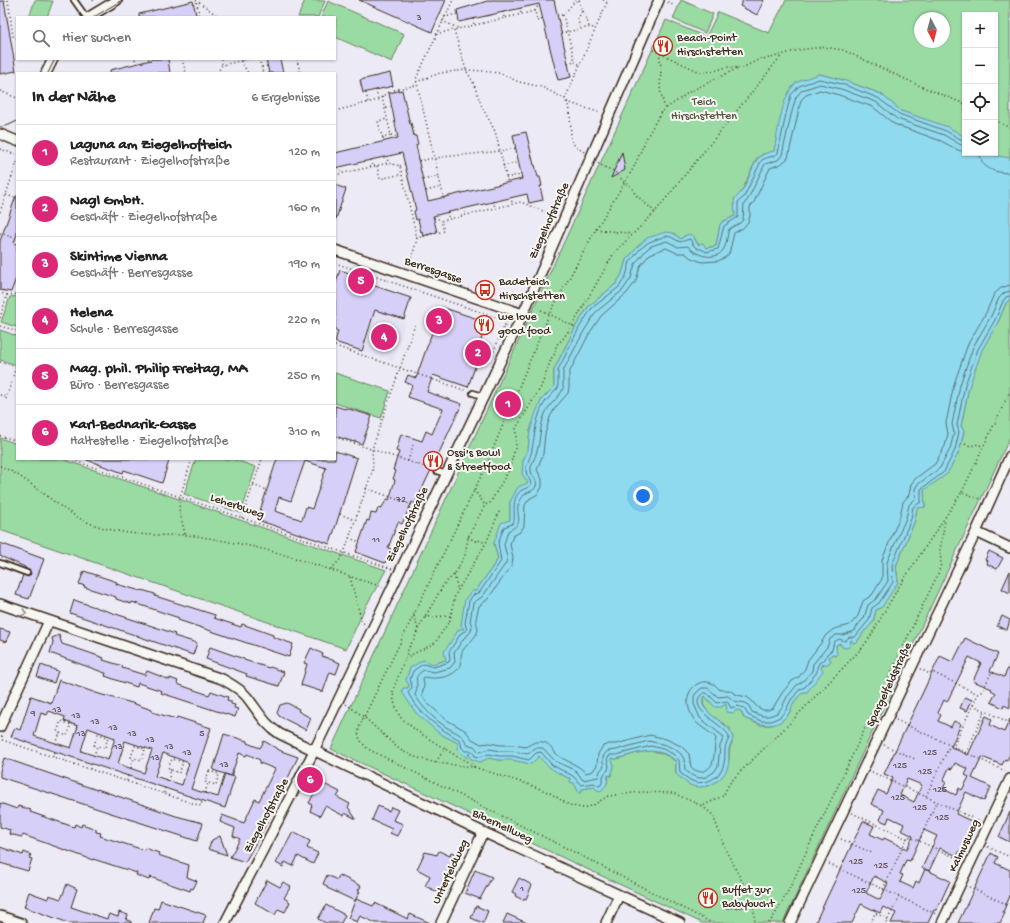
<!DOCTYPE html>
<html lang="de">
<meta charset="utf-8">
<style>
:root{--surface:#fff;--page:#f2f2f2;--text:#222;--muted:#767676;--line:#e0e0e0;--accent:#db2777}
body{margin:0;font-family:"Gochi Hand",sans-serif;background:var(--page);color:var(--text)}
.controls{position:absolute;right:12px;top:12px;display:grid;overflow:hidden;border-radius:0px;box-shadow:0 1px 3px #0004}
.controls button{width:36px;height:36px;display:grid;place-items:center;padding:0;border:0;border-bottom:1px solid var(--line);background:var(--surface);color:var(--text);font:20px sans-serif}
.compass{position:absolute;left:914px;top:12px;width:36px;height:36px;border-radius:50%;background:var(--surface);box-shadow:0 1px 3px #0004;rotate:173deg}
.you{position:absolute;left:643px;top:496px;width:14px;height:14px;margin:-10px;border:3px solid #fff;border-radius:50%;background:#1a73e8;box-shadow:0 0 0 6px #1a73e833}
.badge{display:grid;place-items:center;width:26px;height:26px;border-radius:50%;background:var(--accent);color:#fff;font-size:13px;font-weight:700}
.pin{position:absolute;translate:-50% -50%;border:2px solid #fff;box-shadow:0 1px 4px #0006}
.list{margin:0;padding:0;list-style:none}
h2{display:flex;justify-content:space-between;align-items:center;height:52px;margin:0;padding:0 16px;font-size:17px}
h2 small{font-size:13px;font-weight:400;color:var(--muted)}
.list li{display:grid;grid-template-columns:26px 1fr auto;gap:12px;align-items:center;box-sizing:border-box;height:56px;padding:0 16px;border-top:1px solid var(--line)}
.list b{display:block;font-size:15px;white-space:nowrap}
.list p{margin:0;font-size:13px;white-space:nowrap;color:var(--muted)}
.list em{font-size:13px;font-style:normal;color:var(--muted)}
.icon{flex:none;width:22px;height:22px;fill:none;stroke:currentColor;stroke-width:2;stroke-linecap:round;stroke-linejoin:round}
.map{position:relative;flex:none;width:1010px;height:923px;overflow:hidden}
.search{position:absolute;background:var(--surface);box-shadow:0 1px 3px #0004;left:16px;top:16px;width:320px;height:44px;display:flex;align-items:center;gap:10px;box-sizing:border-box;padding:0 14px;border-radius:0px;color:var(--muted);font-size:15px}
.panel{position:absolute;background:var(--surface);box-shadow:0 1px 3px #0004;left:16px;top:72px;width:320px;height:388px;border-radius:0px}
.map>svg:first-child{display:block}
.built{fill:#e5e2f5}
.green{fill:#9adaa3;stroke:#6a8260;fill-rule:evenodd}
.water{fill:#8fdaef;stroke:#6d949b}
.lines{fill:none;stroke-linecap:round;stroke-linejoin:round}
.shore{stroke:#5d7072;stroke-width:1}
.building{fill:#d6cff7;stroke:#3b2a1e;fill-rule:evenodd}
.service-casing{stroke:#3b2a1e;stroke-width:8}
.minor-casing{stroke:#3b2a1e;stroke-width:12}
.path{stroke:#3b2a1e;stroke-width:1.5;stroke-dasharray:1 3;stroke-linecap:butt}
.service{stroke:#f6f6f2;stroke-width:4.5}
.minor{stroke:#f6f6f2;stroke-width:9}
.tram{stroke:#3b2a1e;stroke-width:1}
.oneway{stroke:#989088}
.labels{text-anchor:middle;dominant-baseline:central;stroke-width:4;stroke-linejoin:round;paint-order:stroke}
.number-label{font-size:10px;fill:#625354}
.poi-label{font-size:12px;fill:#3b2a1e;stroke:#f6f6f2;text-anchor:start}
.park-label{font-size:12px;fill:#53563f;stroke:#f6f6f2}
.street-label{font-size:12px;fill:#3b2a1e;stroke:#f6f6f2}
</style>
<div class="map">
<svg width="1010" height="923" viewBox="0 0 1010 923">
<rect width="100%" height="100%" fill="#eceaf4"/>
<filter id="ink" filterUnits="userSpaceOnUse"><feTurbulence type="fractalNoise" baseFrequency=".025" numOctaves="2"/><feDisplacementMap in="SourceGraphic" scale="8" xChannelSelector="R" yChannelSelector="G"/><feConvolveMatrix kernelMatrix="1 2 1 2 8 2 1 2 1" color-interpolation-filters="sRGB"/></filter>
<g filter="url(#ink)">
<path class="built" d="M 376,311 L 400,319 L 399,321 L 405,323 L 393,361 L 363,351 Z"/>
<path class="green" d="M 35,0 L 53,1 L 47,17 L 29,17 Z
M 305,0 L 325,1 L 318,17 L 298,17 Z
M 681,0 L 713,14 L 705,33 L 673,19 Z
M 786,0 L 1010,0 L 1010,164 L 991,153 L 995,153 L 995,15 L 965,15 L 965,139 L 940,125 L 901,111 L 881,94 L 843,80 L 819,74 L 782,113 L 774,152 L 763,154 L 757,158 L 740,195 L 735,216 L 722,222 L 720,225 L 716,246 L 706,248 L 697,243 L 694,237 L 684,236 L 681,239 L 673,233 L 636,249 L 626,260 L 622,274 L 616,284 L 589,306 L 576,326 L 554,370 L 554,387 L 542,399 L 530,431 L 528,450 L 523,461 L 528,483 L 510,502 L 510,520 L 494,543 L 498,559 L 476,591 L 464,629 L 447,660 L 433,664 L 409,685 L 408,688 L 403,689 L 439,733 L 458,743 L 467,757 L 469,752 L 498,760 L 512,759 L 531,764 L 539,755 L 560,774 L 571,779 L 574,783 L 582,789 L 607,784 L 608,775 L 611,776 L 611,758 L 616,759 C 639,753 655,744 676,762 L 676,774 L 709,786 C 720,779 728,773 729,758 C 729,753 729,748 732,743 L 730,728 C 721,722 696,708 705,696 L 715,707 L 726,704 L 742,711 L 744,718 L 760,725 L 772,725 L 783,720 L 790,712 L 794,702 L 832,654 L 835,656 L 836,645 L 852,640 L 857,642 L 865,630 L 873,622 L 876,610 L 898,582 L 896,566 L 915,520 L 917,508 L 925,507 L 924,490 L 959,452 L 964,431 L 961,426 L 969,386 L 981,350 L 999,320 L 1006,303 L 1010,299 L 1010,437 L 783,923 L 702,923 L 331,749 L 666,20 L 706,37 L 718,12 L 769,33 ZM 920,18 L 944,18 L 944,42 L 920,42 Z
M 328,1 L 404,34 L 392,62 L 335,37 L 335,17 L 321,17 Z
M 17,296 L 17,325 L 16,327 L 1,322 L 10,297 Z
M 0,330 L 17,336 L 17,365 L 0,360 Z
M 335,373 L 390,391 L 381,418 L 335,403 Z
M 0,438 L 17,444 L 17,459 L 62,459 L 386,570 L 364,610 L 346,649 L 0,530 Z
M 196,459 L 232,459 L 256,467 L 241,513 L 184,494 Z"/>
<path class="water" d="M 819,74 L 843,80 L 881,94 L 901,111 L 948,127 L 965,137 L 965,153 L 992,153 L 998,156 L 1010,158 L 1010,299 L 1006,303 L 999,320 L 982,350 L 969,387 L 961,426 L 964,431 L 959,452 L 947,474 L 924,490 L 925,507 L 917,508 L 915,520 L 896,566 L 898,582 L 882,607 L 876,610 L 873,622 L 867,629 L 865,630 L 857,642 L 853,643 L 852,640 L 850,641 L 851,645 L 847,648 L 842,647 L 840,643 L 836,645 L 837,654 L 835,656 L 832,654 L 829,657 L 831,661 L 828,664 L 823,664 L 821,668 L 823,671 L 807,692 L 803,692 C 800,696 795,699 793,704 C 792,707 791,710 789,713 C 777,731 761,725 744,718 L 741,711 L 737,710 L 733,713 L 727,712 L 726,704 L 721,707 L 715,707 L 705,696 C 692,710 733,724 733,737 C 733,742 730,744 729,748 C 728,755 730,762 727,769 C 721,783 702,792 688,784 C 684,781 680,777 676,774 L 676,761 C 655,744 639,753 616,759 L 611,758 L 614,765 L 611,776 L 608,775 L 607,784 L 601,791 L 597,790 L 594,787 L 582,789 L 581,793 L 579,793 L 574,783 L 570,782 L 571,779 C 558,773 547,768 539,756 L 531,764 L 512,760 L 498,760 L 489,758 L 480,762 L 471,759 L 469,753 L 467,758 L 458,750 L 458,743 L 439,733 L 416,713 L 402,692 L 403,688 L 408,688 L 409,685 L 406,680 L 410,668 L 423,660 L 433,664 L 446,660 L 444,652 L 459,629 L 464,629 L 461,625 L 465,599 L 472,591 L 476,591 L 498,559 L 494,543 L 501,523 L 510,520 L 510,502 L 518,487 L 528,483 L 522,474 L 523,461 L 528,450 L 530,431 L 536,412 L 542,399 L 554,387 L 554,370 L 576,326 L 589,306 L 616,284 L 622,274 L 626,260 L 636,249 L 636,248 L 647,238 L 666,232 L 673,233 L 681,239 C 693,228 693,240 699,245 L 701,243 L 703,243 L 706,248 L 716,246 L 720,225 L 722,222 L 735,216 L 734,199 C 749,189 751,161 762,155 C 765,153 770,152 774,151 C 778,133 781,96 796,83 C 802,79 812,77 819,74 Z"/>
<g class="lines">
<path class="shore" d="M 965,140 L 962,140 L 946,131 L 899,114 L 878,98 L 842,84 L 819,79 L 799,86 L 791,95 L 786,114 L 778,153 C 774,158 766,156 761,161 L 744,197 L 738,202 L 738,217 L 724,226 L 718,249 L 707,252 L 701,249 L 698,249 L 694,246 L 690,239 L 680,242 L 671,237 L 666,236 L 649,242 L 640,249 L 630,262 L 626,276 L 619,287 L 592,308 L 579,328 L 558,370 L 558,388 C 554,393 549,397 545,402 C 536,416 535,433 532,450 C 531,457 526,463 526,471 C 526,476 531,479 531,485 C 528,488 526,488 522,490 C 511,497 515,511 514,521 L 512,524 L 504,527 L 498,543 L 501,561 L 479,593 L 473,595 L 469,601 L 465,623 L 467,630 L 461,633 L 449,652 L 450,659 L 449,662 L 434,667 L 423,664 L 413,671 L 410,679 L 412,687 L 408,693 C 420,715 438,728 460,740 L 462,748 L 465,751 L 472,751 L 475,756 L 480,757 L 489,754 L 499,756 L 512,756 L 529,760 L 536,753 L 541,752 L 552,765 L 573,776 L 581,785 L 594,783 L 599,786 L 601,785 L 604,774 L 608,770 L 609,766 L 607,759 L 610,755 L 616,755 L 651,746 L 663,749 L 673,754 L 679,760 L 680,773 C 683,775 687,778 690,780 C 702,787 719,779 723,767 C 725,761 725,755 725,749 C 725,744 729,741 729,737 C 728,726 683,709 703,693 L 707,693 L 717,703 L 727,701 L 731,708 L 737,706 L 744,708 L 748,715 L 761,721 L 771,721 L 780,717 L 786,710 L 791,700 L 800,689 L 805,687 L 817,672 L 817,667 L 820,662 L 825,659 L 827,654 L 832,650 L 834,642 L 839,639 L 845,641 L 849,637 L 855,637 L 869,620 L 872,608 L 879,603 L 893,582 L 892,565 L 911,519 L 913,507 L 921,502 L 921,489 L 944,472 L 955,450 L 959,432 L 957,425 L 965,385 L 978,349 L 996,318 L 1003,301 L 1006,297 L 1010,296
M 965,146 L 959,144 L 944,135 L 897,119 L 876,102 L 841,89 L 820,84 L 802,90 L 796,97 L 791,115 L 782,155 L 778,160 L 765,164 L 748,199 L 744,204 L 743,220 L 740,223 L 729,229 C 727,235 727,245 723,250 C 716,262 694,255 688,246 L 678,247 L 667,241 L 651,246 L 646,250 L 635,264 L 631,278 L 623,290 L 596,312 L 584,331 L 563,371 L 563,389 C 558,399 549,404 545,414 C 539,427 541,441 536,454 C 535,459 530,465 531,471 C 532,477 538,479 536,486 C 534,492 528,491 524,495 C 523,496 520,501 519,503 C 514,516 527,522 508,531 L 504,544 L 507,558 L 506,563 L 483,596 L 473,603 L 470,621 L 472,626 L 471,631 L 468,635 L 464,638 L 454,653 L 455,662 L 450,668 L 434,672 L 424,670 C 410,678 421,681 415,695 C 422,707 432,717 443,725 C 452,732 464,733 467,745 L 474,746 L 479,752 L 490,749 L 500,751 L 513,751 L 528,754 L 535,748 L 543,748 L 555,761 L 576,771 L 583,780 L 598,777 L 600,771 L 604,766 C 602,760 602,755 608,751 L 616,750 L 648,741 L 653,742 L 666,745 L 676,750 L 681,754 L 684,759 L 685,770 L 693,776 L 699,778 L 706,777 L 714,772 L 718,766 L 720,746 L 724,737 L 700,718 L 694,704 L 694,696 L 697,692 L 702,688 L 708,688 L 718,697 L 728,696 L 734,701 L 746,703 L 749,706 L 752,712 L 762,716 L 769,716 L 777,713 L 782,707 L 787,697 L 797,685 L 802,682 L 812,671 L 813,664 L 827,647 L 830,639 L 836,635 L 843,635 L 854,631 L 858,625 L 864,618 L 868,605 L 876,599 L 888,581 L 887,562 L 906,518 L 909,505 L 916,498 L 915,489 L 917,485 L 940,468 L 950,449 L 954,433 L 952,424 L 960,385 L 973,347 L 991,316 L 999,298 L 1004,293 L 1010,291
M 965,152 L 958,150 L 941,141 L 894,124 L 873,107 L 839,95 L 820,90 L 806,95 L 801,100 L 788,158 L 781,164 L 770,168 L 754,202 L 750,207 L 750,216 L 748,222 L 743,228 L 734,233 L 729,254 L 724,258 L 718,261 L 702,262 L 691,258 L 685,253 L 677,253 L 666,248 L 650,254 L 640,266 L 636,281 L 627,293 L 601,316 L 589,334 L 569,373 L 569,387 L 568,393 L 555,408 L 550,417 L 545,434 L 543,454 L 537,470 L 542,479 L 542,487 L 538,494 L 529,499 L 525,505 L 524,526 L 520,532 L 513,536 L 510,544 L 513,558 L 512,565 L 487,600 L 479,606 C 478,611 476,616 476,621 C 477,625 478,627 478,630 C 476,638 468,643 463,650 C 460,655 462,659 460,665 C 456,677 436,680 425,677 L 423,678 L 424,686 L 422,695 L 427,703 L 447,720 L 466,731 L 472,739 L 481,744 L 490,743 L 500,745 L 513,745 L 526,747 C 533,742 543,738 551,747 C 554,750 555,754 559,756 C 569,763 577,764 586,773 L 593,771 L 597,765 L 598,754 L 603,746 L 609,744 L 616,744 L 650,735 L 666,739 L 681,746 L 689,754 L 691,767 C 695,771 700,773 706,770 C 717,765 713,748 716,738 C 710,731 698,727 693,718 C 691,714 688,708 688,703 C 686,691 698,678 711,683 C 715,684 717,687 720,690 L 729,690 L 737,695 L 747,697 L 752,701 L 757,707 L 763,710 L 768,710 L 773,708 L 782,693 L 792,681 L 799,677 L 805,669 L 808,660 L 821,643 L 826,635 L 834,629 L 850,625 L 858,616 L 863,601 L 872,595 L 882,579 L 882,560 L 900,516 L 903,502 L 909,495 L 911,484 L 916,478 L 935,464 L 945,446 L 948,434 L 946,423 L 954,384 L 968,344 L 986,313 L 994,294 L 1001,288 L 1010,285
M 980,153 C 980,169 996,173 1010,173"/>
</g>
<path class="building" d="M 359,0 L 446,0 L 432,32 Z
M 491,0 L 554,0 L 571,77 L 558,80 L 539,4 L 459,22 L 457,10 Z
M 743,0 L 764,0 L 757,15 L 740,6 Z
M 0,1 L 4,1 L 16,71 L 0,74 Z
M 193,1 L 196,15 L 186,17 L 139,17 L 139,14 Z
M 661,40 L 669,44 L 665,52 L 656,48 Z
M 151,59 L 168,59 L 170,73 L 110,73 L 110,70 L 151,60 Z
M 266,59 L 280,59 L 283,73 L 269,73 Z
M 390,73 L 393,86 L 363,93 L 360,80 Z
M 402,90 L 410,124 L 411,123 L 414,136 L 416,136 L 418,144 L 416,145 L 419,159 L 418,159 L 428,201 L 522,179 L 513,135 L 526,132 L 534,165 L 535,165 L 538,177 L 540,177 L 542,186 L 540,186 L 543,200 L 529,203 L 527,194 L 445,213 L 433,216 L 437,232 L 423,236 L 422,231 L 421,232 L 418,219 L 416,220 L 414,211 L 416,210 L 402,153 L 335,168 L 335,153 L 398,138 L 389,93 Z
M 622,152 L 625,170 L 611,178 Z
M 335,185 L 346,189 L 336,219 L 335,219 Z
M 16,196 L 17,196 L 17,234 L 14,243 L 17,244 L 17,276 L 11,292 L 0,290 L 0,241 Z
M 340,270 L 374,281 L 372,285 L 411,298 L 404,319 L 375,310 L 362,351 L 335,342 L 338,331 L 335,330 L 335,285 Z
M 441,307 L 487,322 L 480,343 L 483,344 L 468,387 L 433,375 L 427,392 L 462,404 L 415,504 L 412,502 L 402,524 L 398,522 L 388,548 L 391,549 L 385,563 L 356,552 L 367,520 L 369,521 L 371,513 L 376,514 L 378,508 L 381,509 L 387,499 L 389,500 L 395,480 L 393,479 L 396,471 L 393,470 L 399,452 L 396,451 L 401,434 L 422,441 L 426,431 L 432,434 L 443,409 L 408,397 L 412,385 L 405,382 L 408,375 L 416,378 Z
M 504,393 L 520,401 L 514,413 L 498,406 Z
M 335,406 L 345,409 L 346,408 L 372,416 L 362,444 L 355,441 L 354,442 L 335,436 Z
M 335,451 L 357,458 L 330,544 L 257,520 L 277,459 L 335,459 ZM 305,461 L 326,468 L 312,509 L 306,507 L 302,520 L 275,511 L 279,497 L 291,501 Z
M 87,459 L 163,459 L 169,461 L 162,483 L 124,470 L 123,473 L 87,460 Z
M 0,543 L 44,559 L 29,599 L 16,595 L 23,575 L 29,576 L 31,574 L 30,571 L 25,568 L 25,567 L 0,556 Z
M 989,551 L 1003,558 L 997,569 L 987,564 L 988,561 L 985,560 Z
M 84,571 L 117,582 L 116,584 L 141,591 L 142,590 L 155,594 L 155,596 L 215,615 L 214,618 L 241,627 L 242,624 L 273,635 L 273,637 L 293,644 L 289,657 L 178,620 L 179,618 L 132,602 L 131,604 L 116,599 L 116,597 L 84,587 L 85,586 L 79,584 Z
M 1010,571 L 1010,593 L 1002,589 Z
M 74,600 L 161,629 L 175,634 L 174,636 L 197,643 L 193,655 L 70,613 Z
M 1002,616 L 1010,620 L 1007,630 L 997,626 Z
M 0,629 L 10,632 L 6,642 L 0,640 Z
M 59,635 L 62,644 L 87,652 L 104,658 L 103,660 L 123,666 L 122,668 L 145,675 L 147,671 L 170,680 L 170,678 L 178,681 L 177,683 L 180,685 L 209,695 L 211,691 L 228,697 L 227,700 L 231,701 L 231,704 L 235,705 L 234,708 L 238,709 L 235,717 L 161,693 L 162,691 L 138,683 L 137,687 L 122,682 L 105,676 L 106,673 L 105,673 L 50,653 L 53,642 L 52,638 Z
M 965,638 L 998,654 L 990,671 L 1004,677 L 1010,664 L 1010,708 L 1004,705 L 1003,708 L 991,702 L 996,693 L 991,690 L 992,689 L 973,681 L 981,663 L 969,657 L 947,702 L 944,700 L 938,713 L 941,715 L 938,721 L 951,727 L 954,721 L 961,724 L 951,747 L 968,755 L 986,716 L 992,719 L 990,725 L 1004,732 L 1010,719 L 1010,754 L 1007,760 L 1005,759 L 1002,765 L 982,757 L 972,778 L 991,787 L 984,801 L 966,792 L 956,814 L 973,822 L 970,828 L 972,829 L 962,851 L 960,850 L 957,856 L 940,848 L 929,871 L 922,868 L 937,836 L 924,830 L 910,861 L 906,860 L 900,874 L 903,875 L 900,882 L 913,888 L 916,881 L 919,883 L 925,869 L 950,881 L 939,905 L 936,910 L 934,910 L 928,923 L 891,923 L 896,913 L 883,907 L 880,913 L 861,904 L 852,923 L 815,923 L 863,821 L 874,826 L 870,834 L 883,840 L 884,838 L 907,849 L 913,836 L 901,830 L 904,824 L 889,817 L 887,823 L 880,820 L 884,810 L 871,804 L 878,790 L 886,794 L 893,778 L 884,774 L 940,656 L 953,662 ZM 955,763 L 968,769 L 965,775 L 969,777 L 962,790 L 959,788 L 956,795 L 943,789 L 946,782 L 943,781 L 949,768 L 952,769 ZM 907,779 L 922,785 L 914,802 L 900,795 ZM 874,876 L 888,883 L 880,900 L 866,893 Z
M 210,647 L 244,659 L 244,660 L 269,668 L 270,667 L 284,672 L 279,686 L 246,676 L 247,674 L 206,659 Z
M 311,648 L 323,654 L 322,656 L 340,663 L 336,674 L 330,672 L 323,692 L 301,685 L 307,664 L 304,663 Z
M 41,665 L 58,671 L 54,683 L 37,677 Z
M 59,680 L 99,694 L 132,703 L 152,710 L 152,712 L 176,719 L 177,717 L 211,728 L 191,789 L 218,797 L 225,774 L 235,777 L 225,808 L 11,737 L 15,728 L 20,730 L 31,696 L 51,703 ZM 49,711 L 65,717 L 64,721 L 78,726 L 71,748 L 34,736 L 41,713 L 47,715 ZM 88,728 L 115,738 L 108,760 L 81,751 ZM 125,741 L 152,750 L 144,773 L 118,764 ZM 163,753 L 189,763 L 182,785 L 155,776 Z
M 965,697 L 972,700 L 967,711 L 960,708 Z
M 287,703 L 299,709 L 298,711 L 311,718 L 306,730 L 279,716 L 277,713 L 280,705 Z
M 224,734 L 247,741 L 247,743 L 260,748 L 264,741 L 281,751 L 298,757 L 263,830 L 245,862 L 230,857 L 240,839 L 233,836 L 235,828 L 220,822 L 222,815 L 244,823 L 255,799 L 259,801 L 275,769 L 260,763 L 260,760 L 247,754 L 246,756 L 239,753 L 231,776 L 213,770 Z
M 4,758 L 97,790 L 97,789 L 176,816 L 203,823 L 197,841 L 0,777 L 0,771 Z
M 320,782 L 340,792 L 337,797 L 350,804 L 348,807 L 356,819 L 345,813 L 344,816 L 325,806 L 320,816 L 310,811 L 312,805 L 309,803 Z
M 0,803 L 17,809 L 18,806 L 31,810 L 30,812 L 74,827 L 75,824 L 81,827 L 82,824 L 96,829 L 96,832 L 101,833 L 100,836 L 144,850 L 145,848 L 159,853 L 158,855 L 189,865 L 187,877 L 197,881 L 193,889 L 191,888 L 190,891 L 150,877 L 149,880 L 136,875 L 137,873 L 93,859 L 93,860 L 23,835 L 22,837 L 9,834 L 10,830 L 0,827 Z
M 378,806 L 389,811 L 391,807 L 398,810 L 393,820 L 403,824 L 397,836 L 390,833 L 392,829 L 372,820 Z
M 1010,812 L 1010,842 L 999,837 Z
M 293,832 L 310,841 L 307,848 L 318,853 L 313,864 L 298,856 L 293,866 L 285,862 L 283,867 L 276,863 Z
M 220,836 L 227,855 L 208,849 L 212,840 Z
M 0,847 L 23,855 L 24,852 L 31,855 L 29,858 L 32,859 L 28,871 L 0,863 Z
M 439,851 L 450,856 L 451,852 L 460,856 L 442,894 L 425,886 L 430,876 L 417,869 L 425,852 L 437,855 Z
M 991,853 L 998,857 L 995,863 L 1010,870 L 1010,896 L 1003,912 L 1005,913 L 1000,923 L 958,923 Z
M 475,870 L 492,877 L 480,899 L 465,893 Z
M 327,875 L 337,880 L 339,875 L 361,886 L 358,891 L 360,891 L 355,901 L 327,888 L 327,886 L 323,884 Z
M 519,878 L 532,885 L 526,899 L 524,898 L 523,900 L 515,896 L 516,894 L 512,892 Z
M 267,880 L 280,887 L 283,882 L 291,886 L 284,898 L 290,902 L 285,912 L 278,909 L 275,915 L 255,903 Z
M 67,884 L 77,889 L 71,907 L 107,919 L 109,914 L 118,917 L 119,912 L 128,915 L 126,920 L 131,921 L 131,923 L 69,923 L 24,907 L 29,892 L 48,899 L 49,895 L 61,899 Z
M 356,899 L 373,906 L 375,903 L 408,919 L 410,914 L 430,923 L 376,923 L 360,916 L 357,922 L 348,918 Z
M 161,900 L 206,915 L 203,923 L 149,923 L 154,908 L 158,909 Z
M 739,900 L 754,906 L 725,908 Z
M 326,905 L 345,915 L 341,923 L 326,923 L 318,919 Z
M 476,906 L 488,911 L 483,923 L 471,918 Z
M 507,914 L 527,923 L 503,923 Z"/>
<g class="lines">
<g class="service-casing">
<path id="service" d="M 74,0 L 86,17
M 473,393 L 483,396
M 437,471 L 446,474
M 0,563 L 27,573"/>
</g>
<g class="minor-casing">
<path id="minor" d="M 89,17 L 117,0
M 46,73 L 53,59
M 0,134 L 17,141
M 335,250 L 523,314
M 976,532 L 1010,548
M 0,604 L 222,679 C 231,684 241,689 247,697 C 258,711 265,725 280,734 L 483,832 L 680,923
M 0,727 L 49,621
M 0,916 L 21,923
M 225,923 L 314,751 L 523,314 L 659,0
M 441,923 L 483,832
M 606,923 L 619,895
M 790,923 L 976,532 L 1010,456
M 942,923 L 1010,779"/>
</g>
<path class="path" d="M 8,0 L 13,36 L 17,38
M 93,0 L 94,2
M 196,0 L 219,17
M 579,0 L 582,11 L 578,19 L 580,29
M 603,0 L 607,2
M 668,2 L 673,5
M 520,8 L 521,14
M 535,11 L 539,4
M 582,11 L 586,17 L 589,27
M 503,12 L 504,18
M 557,16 L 563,15
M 195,17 L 199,14 L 196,0
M 444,17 L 458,14
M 473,19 L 474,25
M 442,21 L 458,28
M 454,30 L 466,70 L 473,82 L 482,107 L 495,131 L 508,184
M 561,33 L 591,27 L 595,29
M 436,34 L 535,11 L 537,21 L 544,19
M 653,50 L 700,72 L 714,71 L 727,67 L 738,68 L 691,91 L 661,112 L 647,137 L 633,169 L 596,229 L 549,315 L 485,468 L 364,717 L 400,750 L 415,757 L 436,763 L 474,767 L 533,786 L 550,793 L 569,805 L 582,808 L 592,806 L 608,796 L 641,792 L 673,793 L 702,806 L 723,796 L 729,784 L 738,774 L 786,727 L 862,648 L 870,637 L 898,588 L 962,492 L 981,499
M 659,52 L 661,67 L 660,90 L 665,109
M 135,59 L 137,65
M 148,59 L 151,60
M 182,59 L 186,73
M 221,59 L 222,65
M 259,59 L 263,73
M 297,59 L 300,73
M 241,61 L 248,73
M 568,63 L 574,61
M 579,64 L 575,62 L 563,15 L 575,1 L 580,0
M 262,67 L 268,66
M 738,68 L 742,68 L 760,59 L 771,58 L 798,50 L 823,47 L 843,50 L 920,86 L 965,104
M 217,73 L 222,65 L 249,59
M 416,82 L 440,73 L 466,70 L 483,71 L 499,73 L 519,82 L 542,87 L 565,99
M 376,90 L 378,100
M 394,90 L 417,85
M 0,91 L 17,98
M 366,93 L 368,102
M 382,97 L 391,135 L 383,137 L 384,142
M 567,102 L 601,113
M 386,108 L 392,107
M 335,111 L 378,100 L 388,92
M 995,120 L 1010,128
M 391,135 L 398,137
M 383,137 L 382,137 L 378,121 L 388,119
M 0,149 L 17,155
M 584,152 L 575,146 L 572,142 L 571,137 L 570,110 L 565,99 L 608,0
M 387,156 L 388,163
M 371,160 L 372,166
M 419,161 C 451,154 484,155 516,148
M 598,163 L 604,167 L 614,171 L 624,182 L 632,187 L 635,194 L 655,212
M 377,166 L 380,179 L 402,174
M 400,166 L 405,164
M 503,166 L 519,162
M 340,167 L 342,173
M 335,175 L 388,163 L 400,166 L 417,238
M 506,178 L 517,175 L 522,178
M 423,180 L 439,176
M 426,191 L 441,187
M 6,195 L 15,198
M 511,197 L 512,203
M 444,199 L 416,79 L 453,0
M 493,201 L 495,207
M 464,208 L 465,214
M 0,212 L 17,162
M 447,212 L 449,219
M 434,218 L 436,218 L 441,220
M 596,229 L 632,234
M 0,233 L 17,239
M 335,263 L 495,317 L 506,319
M 409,266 L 416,243 L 417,238 L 444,231 L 441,221 L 521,202 L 555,216
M 356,276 L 357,274
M 7,295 L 17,294
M 541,310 L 575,327
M 0,318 L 7,295 L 1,293
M 0,326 L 17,331
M 335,346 L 467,391
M 492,355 L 507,320
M 0,362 L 17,367
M 0,395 L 7,397
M 6,399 L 16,367
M 0,436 L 17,441
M 335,437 L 431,469
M 961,443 L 971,446 L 978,444 L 983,447
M 69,459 L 392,569
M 408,461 L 413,445
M 0,466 C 34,480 58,511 92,524 C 114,532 137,535 160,535 C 168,536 176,534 184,535 C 201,536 219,540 235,543 C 286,552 333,572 383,587
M 253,485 L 267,490
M 366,488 L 420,508
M 474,490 L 485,505
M 962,492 L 1010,391
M 340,514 L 355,520
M 242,518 L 262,459
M 185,534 L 179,509 L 180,497 L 192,459
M 468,537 L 475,541 L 478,540 L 486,543
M 349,538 L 360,542
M 331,569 L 339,561 L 344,553 L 372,472 L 373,467 L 372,449 L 415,325
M 454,575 L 458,590
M 350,577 L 362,622 L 365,624
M 414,616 L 418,629
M 425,617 L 451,616
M 405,658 L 435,643 L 450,620 L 455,595 L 486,543 L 500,510
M 920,669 L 930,674 L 932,672 L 978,694 L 953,747
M 978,694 L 982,692 L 992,671
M 346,704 L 364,717 C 356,731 356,738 368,749 L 566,848 L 712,923
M 973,705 L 1010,723
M 896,720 L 1005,771
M 2,736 L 2,740 L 201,806 L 202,801
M 56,744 L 60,733 L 67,736 L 71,725 L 61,721 L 57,732 L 60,733
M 884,745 L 915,759
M 966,753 L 985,711
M 94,756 L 97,746 L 105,748 L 108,737 L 98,734 L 94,745 L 97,746
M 53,757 L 54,751
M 436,762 L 445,748
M 474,767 L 469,762 L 458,757 L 418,732 L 400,717 L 394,702 L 393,690 L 410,645 L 414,640 L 418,629 L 444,584 L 454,575 L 465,555 L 468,537 L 485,505 L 490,503 L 509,470 L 516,445 L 516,428 L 541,387 L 552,357 L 555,354 L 556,345 L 562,340 L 572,326 L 614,253 L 655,212 L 782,55
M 131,768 L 134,758 L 142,760 L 145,749 L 135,746 L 131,757 L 134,758
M 90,769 L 91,764
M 209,771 L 219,774 L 216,785 L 205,782 Z
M 872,772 L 979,821
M 127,781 L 128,776
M 168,781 L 171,770 L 179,773 L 183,762 L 172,759 L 168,769 L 171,770
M 164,793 L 165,788
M 205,793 L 208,783
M 926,796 L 950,745
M 702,806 L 713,815 L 726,851 L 753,902 L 755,923
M 852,813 L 907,839
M 841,839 L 872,853
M 919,841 L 937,801
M 988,847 L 1010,857
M 829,864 L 936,914
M 969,887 L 1006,904
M 883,889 L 908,836 L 961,860
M 769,923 C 789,895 801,862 816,831 C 858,746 896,659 938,574 L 941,564 L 940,550 L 945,520
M 871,923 L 875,913 L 888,919
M 886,923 L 899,897"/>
<use href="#service" class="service"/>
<use href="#minor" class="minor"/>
<path class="tram" d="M 94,17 L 122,0
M 48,73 L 55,59
M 0,127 L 9,125 L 17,121"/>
</g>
<defs><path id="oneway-chevron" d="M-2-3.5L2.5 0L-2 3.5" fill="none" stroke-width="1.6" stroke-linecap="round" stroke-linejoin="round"/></defs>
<use class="oneway" href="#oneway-chevron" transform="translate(24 613) rotate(19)"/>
</g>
<defs>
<g id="restaurant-ring" transform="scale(1)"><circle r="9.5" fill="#f6f6f2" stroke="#c8321e" stroke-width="1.5"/><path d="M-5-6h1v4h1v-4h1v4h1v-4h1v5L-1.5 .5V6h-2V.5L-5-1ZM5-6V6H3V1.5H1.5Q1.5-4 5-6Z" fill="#c8321e"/></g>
<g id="bus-ring" transform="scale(1)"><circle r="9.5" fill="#f6f6f2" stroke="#c8321e" stroke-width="1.5"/><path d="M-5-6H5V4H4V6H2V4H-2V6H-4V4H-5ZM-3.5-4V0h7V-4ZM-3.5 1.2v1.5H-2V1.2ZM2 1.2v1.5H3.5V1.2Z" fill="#c8321e"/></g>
</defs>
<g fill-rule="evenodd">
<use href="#restaurant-ring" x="663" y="46"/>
<use href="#bus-ring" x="485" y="290"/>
<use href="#restaurant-ring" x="484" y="325"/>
<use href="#restaurant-ring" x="433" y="461"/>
<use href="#restaurant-ring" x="708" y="898"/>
</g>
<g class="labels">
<g class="number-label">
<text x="419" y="18">3</text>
<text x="401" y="500">72</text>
<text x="376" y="540">11</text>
<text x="57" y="710">13</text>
<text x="33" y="714">9</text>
<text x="76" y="716">13</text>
<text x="95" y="722">13</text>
<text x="113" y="728">13</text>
<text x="81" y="734">13</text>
<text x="132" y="734">13</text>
<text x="202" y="734">5</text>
<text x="150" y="740">13</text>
<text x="118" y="747">13</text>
<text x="169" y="747">13</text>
<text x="187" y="753">13</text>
<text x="930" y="753">125</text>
<text x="155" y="758">13</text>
<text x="224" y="765">13</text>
<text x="900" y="766">125</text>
<text x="925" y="772">125</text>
<text x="940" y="790">125</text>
<text x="898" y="798">125</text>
<text x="920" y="808">125</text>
<text x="942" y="818">125</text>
<text x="856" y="862">125</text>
<text x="881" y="866">125</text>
<text x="522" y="889">1</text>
<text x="859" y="891">125</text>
</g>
<g class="poi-label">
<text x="677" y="39">Beach-Point<tspan x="677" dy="14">Hirschstetten</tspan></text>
<text x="499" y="283">Badeteich<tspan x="499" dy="14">Hirschstetten</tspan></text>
<text x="498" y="318">we love<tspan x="498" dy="14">good food</tspan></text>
<text x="447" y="454">Ossi's Bowl<tspan x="447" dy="14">&amp; Streetfood</tspan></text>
<text x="722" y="891">Buffet zur<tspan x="722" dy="14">Babybucht</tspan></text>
</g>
<g class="park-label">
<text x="704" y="103">Teich<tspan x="704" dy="14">Hirschstetten</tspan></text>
</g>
<g class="street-label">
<text transform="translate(550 221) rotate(-66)">Ziegelhofstraße</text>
<text transform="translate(433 271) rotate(19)">Berresgasse</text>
<text transform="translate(237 507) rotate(19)">Leherbweg</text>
<text transform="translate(408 525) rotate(-64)">Ziegelhofstraße</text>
<text transform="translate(890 685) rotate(-65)">Spargelfeldstraße</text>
<text transform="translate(267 816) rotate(-62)">Ziegelhofstraße</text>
<text transform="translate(502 827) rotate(25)">Bibernellweg</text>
<text transform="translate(965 846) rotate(-65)">Kalmusweg</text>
<text transform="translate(451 872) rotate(-65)">Unterfeldweg</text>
</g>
</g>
</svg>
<div class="controls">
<button>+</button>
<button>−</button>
<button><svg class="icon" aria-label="locate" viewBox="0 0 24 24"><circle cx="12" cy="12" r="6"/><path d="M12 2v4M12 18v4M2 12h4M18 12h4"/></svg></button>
<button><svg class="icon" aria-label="layers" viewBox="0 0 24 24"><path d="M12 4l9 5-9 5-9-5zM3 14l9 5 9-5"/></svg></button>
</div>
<svg class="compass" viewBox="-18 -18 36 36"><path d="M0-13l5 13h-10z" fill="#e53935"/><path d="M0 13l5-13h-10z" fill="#767676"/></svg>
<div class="you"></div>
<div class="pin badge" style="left:508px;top:404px">1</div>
<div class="pin badge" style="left:478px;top:353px">2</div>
<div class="pin badge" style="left:439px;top:321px">3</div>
<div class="pin badge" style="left:384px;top:337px">4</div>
<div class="pin badge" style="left:361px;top:281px">5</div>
<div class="pin badge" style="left:310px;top:780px">6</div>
<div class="search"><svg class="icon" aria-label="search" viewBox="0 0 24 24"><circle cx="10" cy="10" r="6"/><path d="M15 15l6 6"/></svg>Hier suchen</div>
<section class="panel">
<h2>In der Nähe<small>6 Ergebnisse</small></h2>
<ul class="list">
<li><span class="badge">1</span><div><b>Laguna am Ziegelhofteich</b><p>Restaurant · Ziegelhofstraße</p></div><em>120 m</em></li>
<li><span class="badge">2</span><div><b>Nagl GmbH.</b><p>Geschäft · Ziegelhofstraße</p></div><em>160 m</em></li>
<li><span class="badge">3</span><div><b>Skintime Vienna</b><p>Geschäft · Berresgasse</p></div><em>190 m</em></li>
<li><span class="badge">4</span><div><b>Helena</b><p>Schule · Berresgasse</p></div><em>220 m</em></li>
<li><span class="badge">5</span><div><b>Mag. phil. Philip Freitag, MA</b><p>Büro · Berresgasse</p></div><em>250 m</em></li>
<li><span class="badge">6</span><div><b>Karl-Bednarik-Gasse</b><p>Haltestelle · Ziegelhofstraße</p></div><em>310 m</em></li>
</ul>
</section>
</div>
